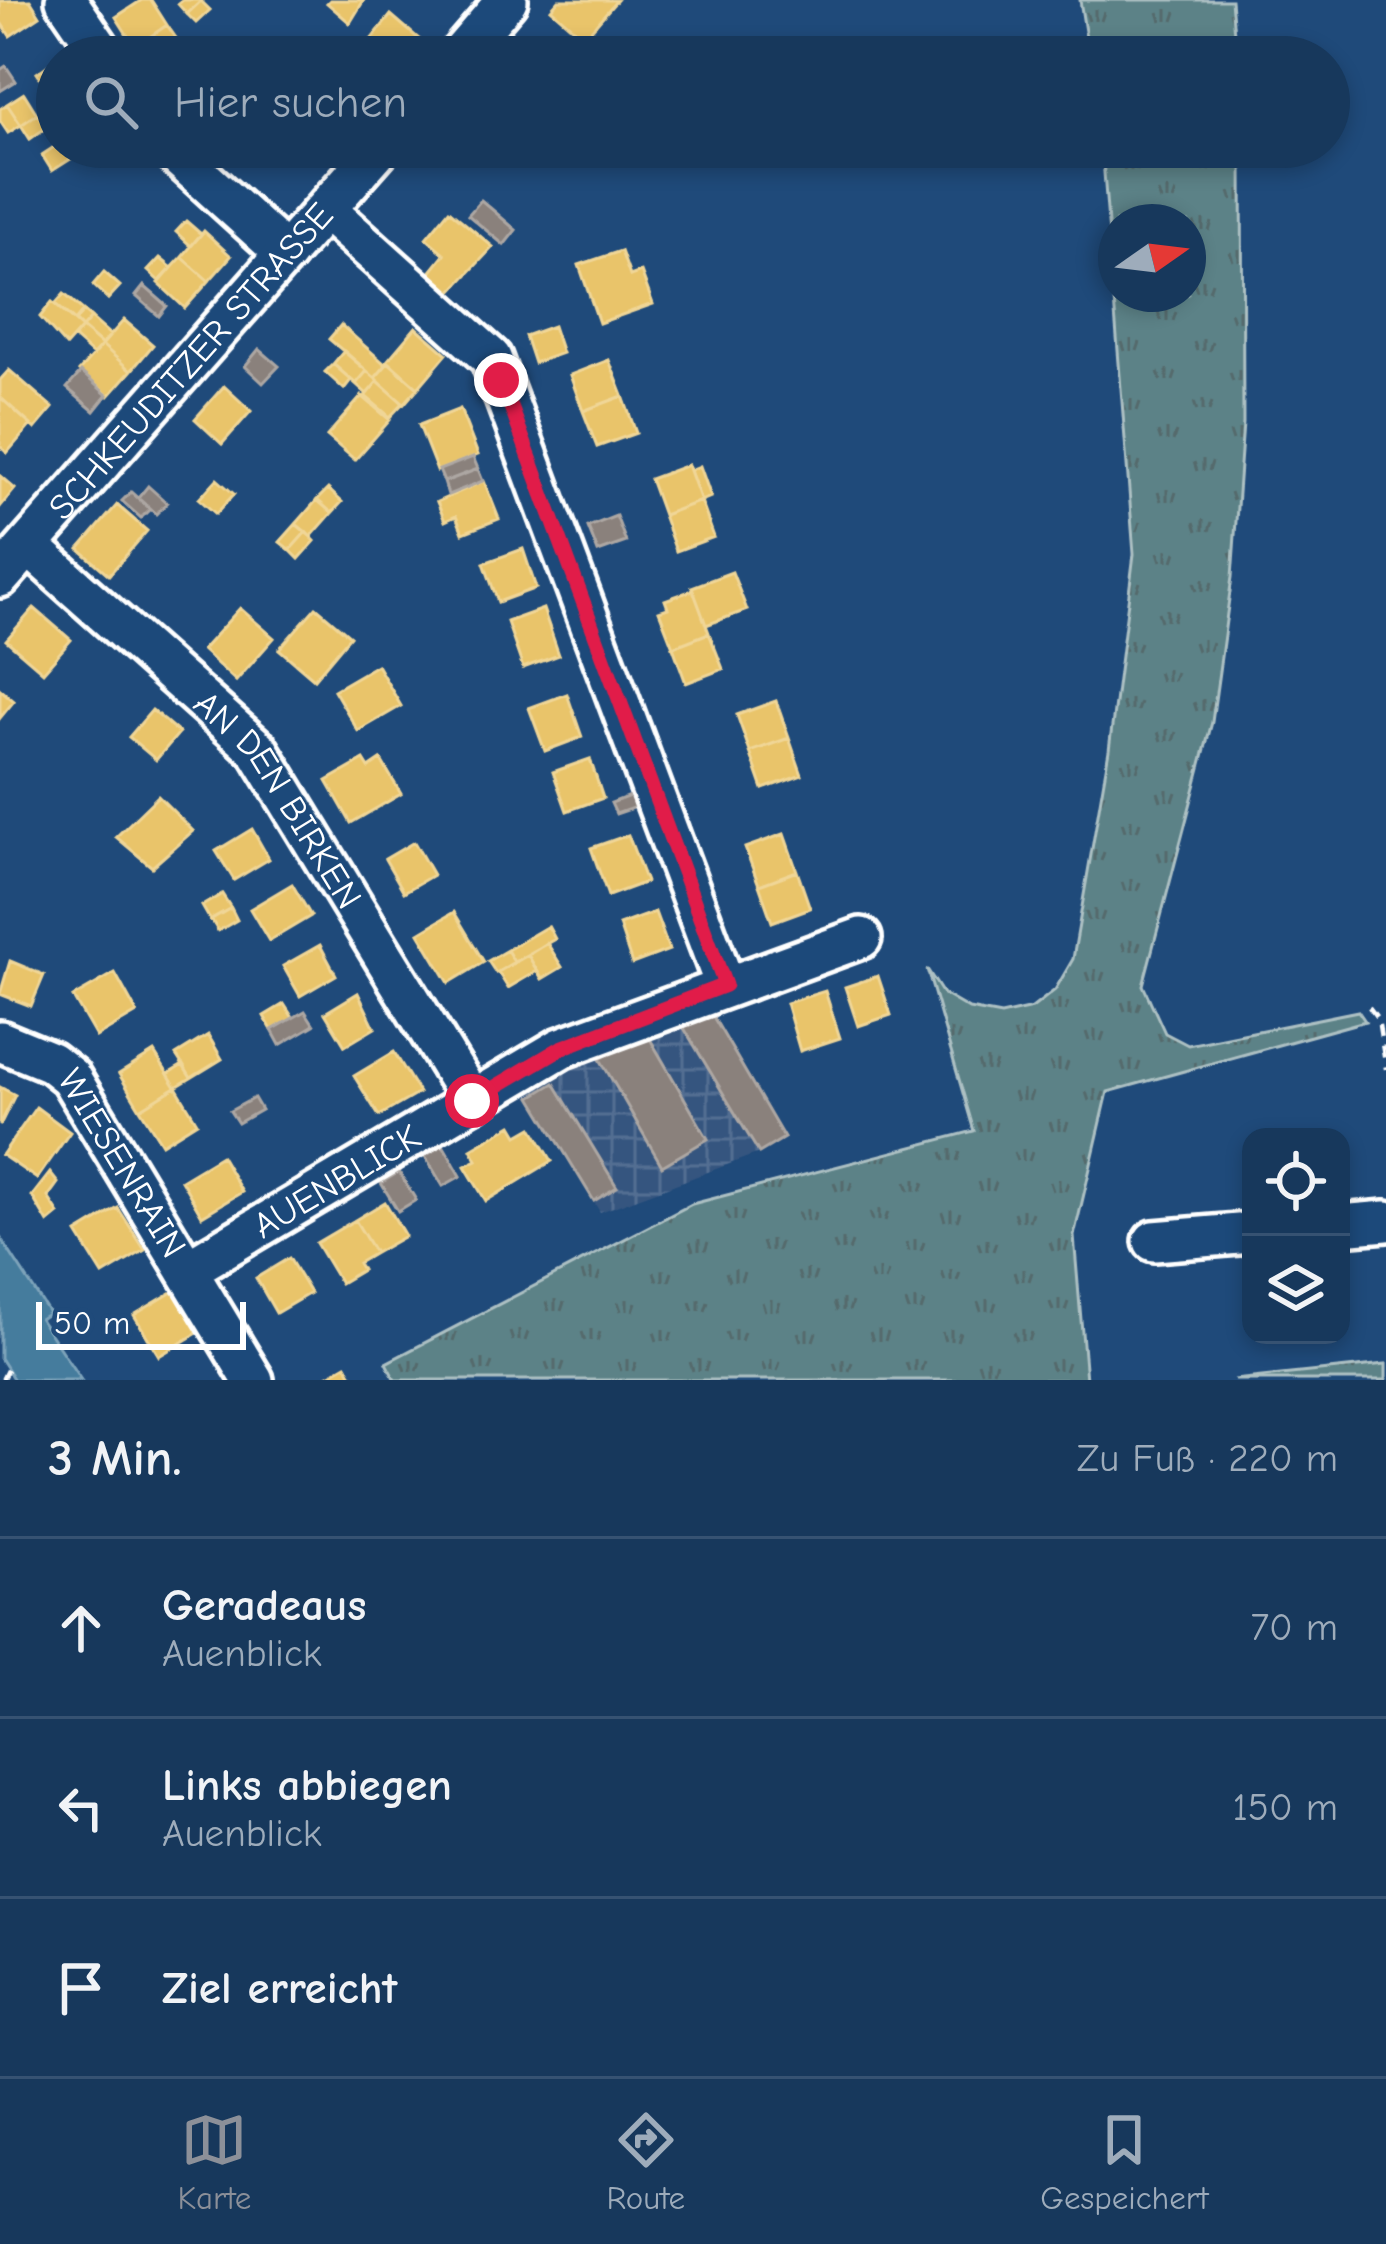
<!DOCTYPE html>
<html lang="de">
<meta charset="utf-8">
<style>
:root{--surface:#17385c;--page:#203f62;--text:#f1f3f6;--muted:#9eacbb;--line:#365272;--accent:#8c9099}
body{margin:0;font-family:"Comic Neue",sans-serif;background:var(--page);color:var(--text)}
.controls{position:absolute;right:36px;bottom:36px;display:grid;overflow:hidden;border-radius:24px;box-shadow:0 6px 18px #0003}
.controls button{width:108px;height:108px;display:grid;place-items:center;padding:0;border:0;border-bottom:3px solid var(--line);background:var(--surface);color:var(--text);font:60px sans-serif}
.compass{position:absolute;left:1098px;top:204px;width:108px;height:108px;border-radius:50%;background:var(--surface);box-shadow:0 6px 18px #0003;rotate:76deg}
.scale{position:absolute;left:36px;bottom:30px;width:210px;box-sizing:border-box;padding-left:12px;border:6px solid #fff;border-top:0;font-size:33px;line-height:42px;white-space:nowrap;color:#fff;-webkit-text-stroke:9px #1f4a7a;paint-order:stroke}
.stop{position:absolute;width:36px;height:36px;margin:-27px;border:9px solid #e11d48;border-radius:50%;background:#fff}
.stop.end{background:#e11d48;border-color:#fff;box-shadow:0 3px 12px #0008}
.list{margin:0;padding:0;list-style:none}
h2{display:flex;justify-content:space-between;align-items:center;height:156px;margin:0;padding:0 48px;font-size:51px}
h2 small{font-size:39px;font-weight:400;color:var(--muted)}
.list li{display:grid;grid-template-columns:78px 1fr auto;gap:36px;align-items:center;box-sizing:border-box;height:180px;padding:0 48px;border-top:3px solid var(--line)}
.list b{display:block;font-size:45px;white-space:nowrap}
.list p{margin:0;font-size:39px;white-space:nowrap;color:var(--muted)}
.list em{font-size:39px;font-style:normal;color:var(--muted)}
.icon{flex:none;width:66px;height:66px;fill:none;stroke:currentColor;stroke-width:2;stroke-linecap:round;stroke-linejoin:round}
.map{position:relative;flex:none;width:1386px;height:1380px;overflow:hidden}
.search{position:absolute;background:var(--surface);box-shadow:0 6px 18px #0003;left:36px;right:36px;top:36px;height:132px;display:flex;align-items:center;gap:30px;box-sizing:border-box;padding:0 42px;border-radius:66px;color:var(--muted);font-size:45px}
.sheet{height:696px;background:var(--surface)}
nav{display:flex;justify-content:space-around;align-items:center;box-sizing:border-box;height:168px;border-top:3px solid var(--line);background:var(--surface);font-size:33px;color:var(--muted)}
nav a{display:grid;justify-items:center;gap:6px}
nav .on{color:var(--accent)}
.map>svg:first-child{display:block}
.industrial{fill:url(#industrial-grid)}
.grass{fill:url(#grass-tufts);stroke:#adc0c3;stroke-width:3;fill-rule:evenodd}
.homes{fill:#e9c46a;stroke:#f0d697;stroke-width:3}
.public{fill:#457b9d;stroke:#7da3ba;stroke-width:3}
.industry{fill:#8a817c;stroke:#ada7a3;stroke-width:3}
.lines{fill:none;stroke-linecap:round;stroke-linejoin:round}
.minor-casing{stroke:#fff;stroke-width:48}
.path{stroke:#fff;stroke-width:4.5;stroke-dasharray:12 9;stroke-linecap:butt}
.minor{stroke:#1f4a7a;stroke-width:39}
.route{stroke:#e11d48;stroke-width:15}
.labels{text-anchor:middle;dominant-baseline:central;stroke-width:12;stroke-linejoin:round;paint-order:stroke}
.street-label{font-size:36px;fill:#fff;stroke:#1f4a7a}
</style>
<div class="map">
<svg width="1386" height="1380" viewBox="0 0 1386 1380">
<defs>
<pattern id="industrial-grid" width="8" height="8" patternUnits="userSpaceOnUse" patternTransform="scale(3)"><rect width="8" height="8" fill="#35557f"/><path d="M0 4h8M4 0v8" fill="none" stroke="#536e92"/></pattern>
<pattern id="grass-tufts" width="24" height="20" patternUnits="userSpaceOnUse" patternTransform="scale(3)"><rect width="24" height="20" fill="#5b8287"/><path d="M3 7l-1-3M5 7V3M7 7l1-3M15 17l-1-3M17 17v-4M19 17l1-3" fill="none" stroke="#546a6c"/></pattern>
</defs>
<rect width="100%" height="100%" fill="#1f4a7a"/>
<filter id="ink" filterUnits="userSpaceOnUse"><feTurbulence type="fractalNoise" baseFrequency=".00833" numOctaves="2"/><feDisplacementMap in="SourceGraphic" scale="24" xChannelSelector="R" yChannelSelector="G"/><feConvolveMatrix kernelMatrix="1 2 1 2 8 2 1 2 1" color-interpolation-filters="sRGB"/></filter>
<g filter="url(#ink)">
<path class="industrial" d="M 705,1003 L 784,1138 L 759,1153 L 600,1212 L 525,1089 L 591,1050 Z"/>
<path class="grass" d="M 1080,0 L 1231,0 L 1236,57 L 1089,57 Z
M 1102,147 L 1242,147 L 1243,423 L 1232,577 L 1212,722 L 1143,985 L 1165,1033 L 1188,1045 L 1358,1011 L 1365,1021 L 1108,1092 L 1074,1236 L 1086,1380 L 395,1380 L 386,1363 L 692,1204 L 974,1131 L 927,969 L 943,994 L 969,1009 L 1001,1015 L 1032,1008 L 1055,990 L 1073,959 L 1109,750 L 1134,554 ZM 1116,222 L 1188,222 L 1188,294 L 1116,294 Z
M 1386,1364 L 1386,1380 L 1234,1380 Z"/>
<path class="homes" d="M 30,0 L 40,16 L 10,36 L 0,21 L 0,1 Z
M 142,0 L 151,0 L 167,25 L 135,47 L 116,17 Z
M 183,0 L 200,0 L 201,1 L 187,14 L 178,4 Z
M 330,0 L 364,0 L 350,23 L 327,3 Z
M 559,0 L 617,0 L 584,38 L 551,9 Z
M 201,1 L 210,10 L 196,23 L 187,14 Z
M 391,15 L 420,40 L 405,57 L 388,57 L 370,41 Z
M 167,25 L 187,54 L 142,57 L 135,47 Z
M 370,41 L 388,57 L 357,57 Z
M 57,59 L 57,101 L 56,102 L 37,73 Z
M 24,93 L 37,114 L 21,125 L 7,104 Z
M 7,104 L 21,125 L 8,133 L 0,121 L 0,109 Z
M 37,114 L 47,127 L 30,139 L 21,125 Z
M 57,145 L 72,147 L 77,155 L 52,171 L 42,155 Z
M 449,210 L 493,247 L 450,293 L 428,275 L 445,254 L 426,238 Z
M 186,221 L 201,234 L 191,246 L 176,232 Z
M 204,231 L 231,256 L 209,281 L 182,257 Z
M 621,251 L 630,276 L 641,272 L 653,304 L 599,323 L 579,265 Z
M 182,257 L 209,281 L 185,308 L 158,283 Z
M 160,258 L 172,268 L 160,282 L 148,271 Z
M 104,272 L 120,286 L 108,299 L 93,285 Z
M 64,294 L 84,311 L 75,321 L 55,304 Z
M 52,302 L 82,328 L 66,346 L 40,317 Z
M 83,311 L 91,318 L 82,328 L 75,321 Z
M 91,318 L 110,335 L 102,345 L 82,328 Z
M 124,320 L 153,345 L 131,371 L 102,345 Z
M 341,325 L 386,365 L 375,378 L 329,339 Z
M 553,326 L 562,353 L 534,363 L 525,336 Z
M 416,327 L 447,354 L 418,388 L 387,361 Z
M 82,328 L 102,345 L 93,355 L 74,338 Z
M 102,345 L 131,371 L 109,396 L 79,371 Z
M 344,351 L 367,371 L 356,384 L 333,364 Z
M 609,360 L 623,396 L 583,411 L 570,375 Z
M 389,362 L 418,388 L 404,404 L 375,378 Z
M 333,364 L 351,380 L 344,389 L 325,372 Z
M 9,370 L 53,408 L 35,429 L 0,397 L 0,380 Z
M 367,371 L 378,381 L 367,394 L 356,384 Z
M 378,381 L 403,403 L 390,417 L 365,396 Z
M 224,386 L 251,411 L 222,444 L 195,419 Z
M 362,396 L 390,420 L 355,460 L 327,436 Z
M 623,396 L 636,433 L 597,447 L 583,411 Z
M 0,397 L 31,425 L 7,453 L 0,446 Z
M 460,409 L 478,455 L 437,471 L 419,425 Z
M 688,465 L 701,501 L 663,515 L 650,479 Z
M 700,466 L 711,497 L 701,501 L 690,470 Z
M 0,476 L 15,489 L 0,507 Z
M 217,479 L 234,494 L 216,514 L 199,499 Z
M 484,481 L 499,519 L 463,533 L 456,516 L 445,521 L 437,502 Z
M 328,489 L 342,502 L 332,513 L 317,500 Z
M 317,500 L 332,513 L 311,537 L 296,524 Z
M 701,501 L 714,537 L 676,551 L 663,515 Z
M 117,505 L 147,531 L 109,575 L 79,549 Z
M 296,524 L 306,532 L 290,550 L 280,542 Z
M 306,532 L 315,541 L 299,559 L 290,550 Z
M 523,549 L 536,588 L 498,602 L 484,563 Z
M 732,572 L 747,610 L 706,625 L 692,587 Z
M 693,590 L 709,633 L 673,647 L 659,611 L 668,608 L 665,600 Z
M 316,607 L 350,636 L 314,679 L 279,649 Z
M 34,608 L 71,640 L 43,672 L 6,640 Z
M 240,608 L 274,638 L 236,681 L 202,650 Z
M 543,609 L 559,655 L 523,668 L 507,622 Z
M 709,633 L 723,669 L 686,683 L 673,647 Z
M 377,665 L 401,706 L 358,731 L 334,690 Z
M 0,689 L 14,701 L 0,718 Z
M 567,694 L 582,737 L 545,751 L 529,708 Z
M 776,701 L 789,738 L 750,752 L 737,715 Z
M 152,710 L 179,733 L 156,760 L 129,737 Z
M 789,738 L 802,775 L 763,789 L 750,752 Z
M 590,759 L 603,798 L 567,811 L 553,772 Z
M 364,760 L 369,768 L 381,760 L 401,794 L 351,823 L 327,781 Z
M 158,796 L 193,831 L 152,867 L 116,837 Z
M 252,829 L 269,859 L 234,880 L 216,851 Z
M 784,834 L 797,871 L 759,885 L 745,848 Z
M 628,835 L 646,882 L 608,896 L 591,848 Z
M 414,842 L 433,875 L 404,892 L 385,859 Z
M 797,871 L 810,908 L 772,922 L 759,885 Z
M 292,884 L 311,916 L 269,941 L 250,909 Z
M 222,894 L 231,908 L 210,920 L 202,906 Z
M 231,908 L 237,920 L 218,931 L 211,919 Z
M 454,912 L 484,962 L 449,983 L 419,933 Z
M 655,912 L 669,950 L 632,964 L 619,925 Z
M 548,926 L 555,939 L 514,962 L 507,950 Z
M 547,943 L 562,967 L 542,979 L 528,955 Z
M 320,945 L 336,975 L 300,996 L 283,966 Z
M 507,950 L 514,962 L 496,973 L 488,961 Z
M 528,955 L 537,971 L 508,988 L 498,972 Z
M 10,961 L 44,975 L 31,1006 L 0,994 Z
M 115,973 L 137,1013 L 96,1037 L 73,997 Z
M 878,976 L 891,1015 L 858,1026 L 845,987 Z
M 825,991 L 840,1038 L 800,1051 L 786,1003 Z
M 358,993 L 375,1028 L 345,1046 L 325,1013 Z
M 284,1004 L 293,1018 L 272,1030 L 264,1016 Z
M 208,1035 L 222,1059 L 191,1078 L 176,1055 Z
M 154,1052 L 176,1087 L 140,1109 L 119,1074 Z
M 394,1052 L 419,1093 L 379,1116 L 354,1076 Z
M 183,1065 L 191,1078 L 176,1087 L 168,1074 Z
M 0,1087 L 15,1095 L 0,1125 Z
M 176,1087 L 197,1122 L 162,1144 L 140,1109 Z
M 36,1107 L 70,1132 L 37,1179 L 2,1155 Z
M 512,1125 L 518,1135 L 532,1127 L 552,1161 L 486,1201 L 465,1166 L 477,1160 L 471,1149 Z
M 221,1156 L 242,1192 L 202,1216 L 181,1180 Z
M 50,1173 L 58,1183 L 48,1197 L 59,1214 L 48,1223 L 32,1196 Z
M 385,1202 L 405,1236 L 375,1253 L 355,1220 Z
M 118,1208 L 145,1250 L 103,1275 L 77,1233 Z
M 355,1220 L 375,1253 L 358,1263 L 362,1270 L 340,1283 L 316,1243 Z
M 289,1258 L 310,1293 L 276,1313 L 256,1278 Z
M 174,1291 L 199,1332 L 159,1356 L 134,1315 Z
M 346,1365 L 355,1380 L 320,1380 Z"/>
<path class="public" d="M 0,1237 L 49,1313 L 40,1319 L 81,1380 L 14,1380 L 0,1358 Z"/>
<path class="industry" d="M 6,66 L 16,81 L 0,91 L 0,70 Z
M 481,200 L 516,230 L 504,245 L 468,215 Z
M 144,286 L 167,306 L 159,316 L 136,296 Z
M 259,349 L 279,366 L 263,383 L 245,366 Z
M 81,372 L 107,395 L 94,411 L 67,388 Z
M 473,457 L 478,469 L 444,482 L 439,470 Z
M 478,469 L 483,481 L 448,495 L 444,482 Z
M 148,486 L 167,503 L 156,514 L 138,498 Z
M 131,492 L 150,509 L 141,518 L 122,501 Z
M 616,516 L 626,542 L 598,552 L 588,527 Z
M 632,795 L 636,807 L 616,814 L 611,803 Z
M 708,1008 L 784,1138 L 759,1153 L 681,1023 Z
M 305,1011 L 314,1025 L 280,1045 L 272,1030 Z
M 646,1032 L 708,1139 L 662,1166 L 600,1059 Z
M 554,1083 L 617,1187 L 594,1201 L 531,1097 Z
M 254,1098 L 261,1110 L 238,1123 L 230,1111 Z
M 443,1145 L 461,1176 L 443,1186 L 425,1156 Z
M 399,1172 L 416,1200 L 398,1211 L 381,1183 Z"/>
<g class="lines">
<g class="minor-casing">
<g id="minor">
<path d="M 66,0 L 105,57"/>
<path d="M 458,57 L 507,0"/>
<path d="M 168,147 L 286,254"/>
<path d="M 326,210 L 491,358 L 725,985"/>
<path id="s1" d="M 30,547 L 258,750 L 472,1101"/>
<path id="s2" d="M 0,577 L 380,147"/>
<path id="s3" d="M 0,1041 L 51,1062 L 70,1077 L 253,1380"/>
<path d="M 1341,1225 L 1386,1221"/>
<path d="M 1154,1241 L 1251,1233"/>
<path id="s4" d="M 187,1270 L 561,1048 L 861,938"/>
</g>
</g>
<path class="path" d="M 1369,1007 L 1378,1019 L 1386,1069
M 2,1380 L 7,1370"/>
<use href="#minor" class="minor"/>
</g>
</g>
<g class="lines" filter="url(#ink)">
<path class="route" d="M 472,1101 L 561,1048 L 725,985 L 501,380"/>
</g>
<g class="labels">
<g class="street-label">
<text stroke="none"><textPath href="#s2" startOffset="288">SCHKEUDITZER STRASSE</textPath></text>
<text stroke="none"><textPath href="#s1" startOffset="357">AN DEN BIRKEN</textPath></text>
<text stroke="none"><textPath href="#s3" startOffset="180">WIESENRAIN</textPath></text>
<text stroke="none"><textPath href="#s4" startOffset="174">AUENBLICK</textPath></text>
</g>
</g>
</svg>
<div class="controls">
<button><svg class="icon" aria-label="locate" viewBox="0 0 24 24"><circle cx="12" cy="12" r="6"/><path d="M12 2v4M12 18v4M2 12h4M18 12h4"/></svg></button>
<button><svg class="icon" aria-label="layers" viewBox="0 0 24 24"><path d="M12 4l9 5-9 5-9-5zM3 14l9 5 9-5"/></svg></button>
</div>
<svg class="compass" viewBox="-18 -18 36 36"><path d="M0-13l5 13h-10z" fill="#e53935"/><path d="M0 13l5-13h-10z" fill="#9eacbb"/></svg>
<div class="scale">50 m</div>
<div class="stop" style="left:472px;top:1101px"></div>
<div class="stop end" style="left:501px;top:380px"></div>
<div class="search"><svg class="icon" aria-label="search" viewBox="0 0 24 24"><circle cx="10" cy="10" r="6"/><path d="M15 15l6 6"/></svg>Hier suchen</div>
</div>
<section class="sheet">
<h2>3 Min.<small>Zu Fuß · 220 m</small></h2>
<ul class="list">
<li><svg class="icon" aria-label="ahead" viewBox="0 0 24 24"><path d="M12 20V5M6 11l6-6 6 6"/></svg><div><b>Geradeaus</b><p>Auenblick</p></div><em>70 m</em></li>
<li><svg class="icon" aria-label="left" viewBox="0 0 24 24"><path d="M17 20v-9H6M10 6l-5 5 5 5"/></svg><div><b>Links abbiegen</b><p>Auenblick</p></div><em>150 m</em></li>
<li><svg class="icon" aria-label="arrive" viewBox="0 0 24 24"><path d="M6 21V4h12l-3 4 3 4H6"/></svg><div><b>Ziel erreicht</b></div></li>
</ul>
</section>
<nav>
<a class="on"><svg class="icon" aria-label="map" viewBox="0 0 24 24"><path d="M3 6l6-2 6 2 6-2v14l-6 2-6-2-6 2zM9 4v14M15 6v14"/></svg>Karte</a>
<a><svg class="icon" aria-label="directions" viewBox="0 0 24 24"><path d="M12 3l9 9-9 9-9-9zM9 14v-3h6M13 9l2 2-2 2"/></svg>Route</a>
<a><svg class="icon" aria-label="saved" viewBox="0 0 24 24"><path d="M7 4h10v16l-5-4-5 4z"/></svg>Gespeichert</a>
</nav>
